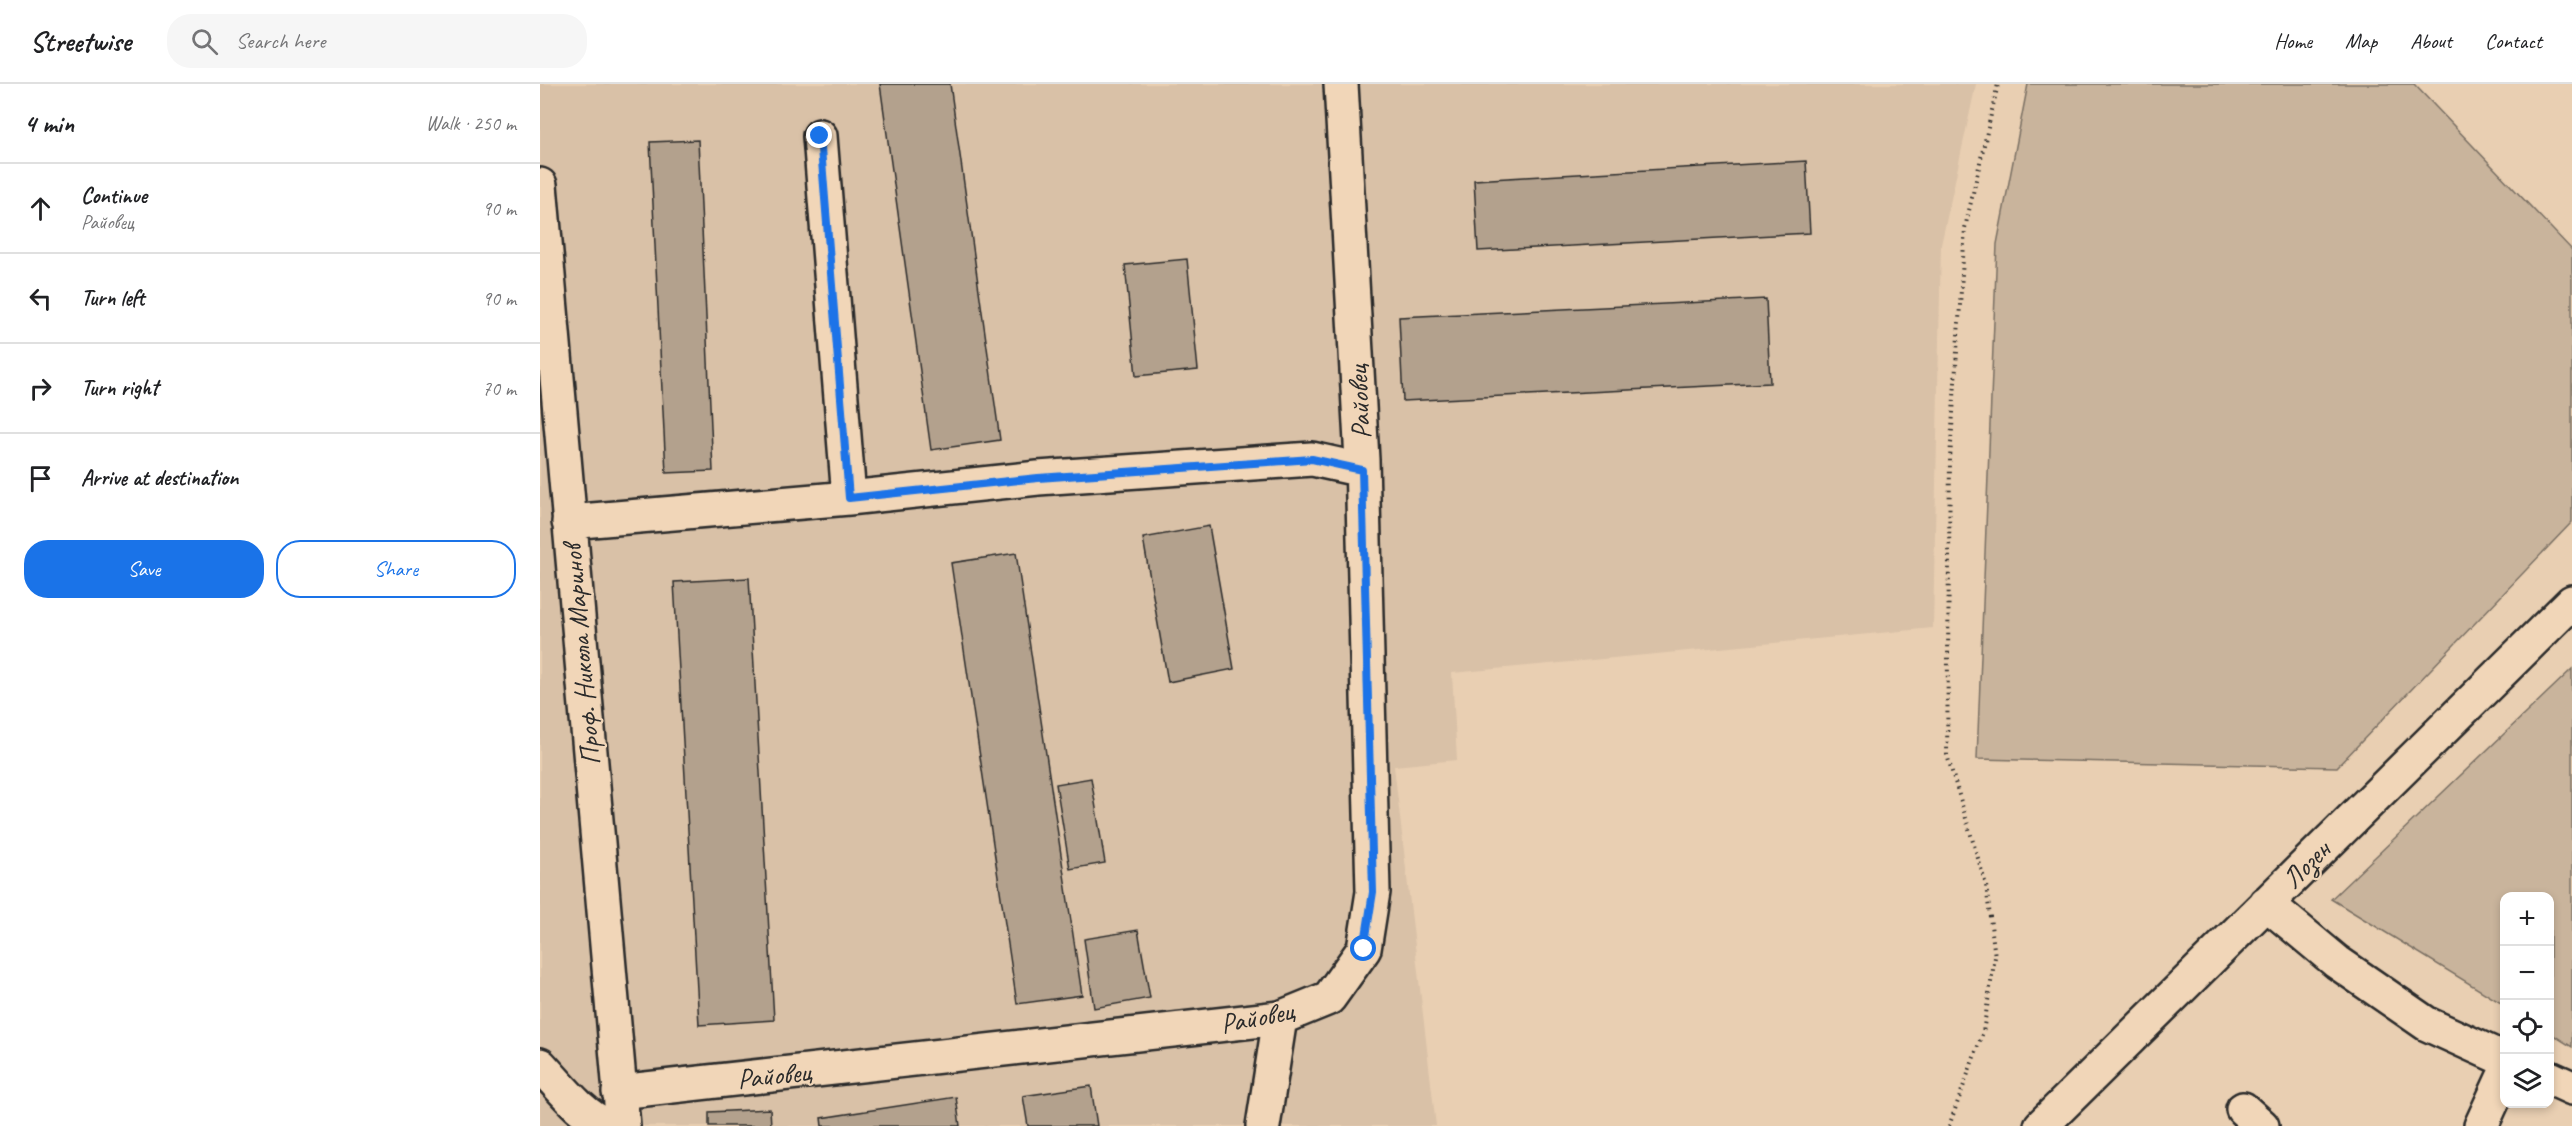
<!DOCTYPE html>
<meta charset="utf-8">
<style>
:root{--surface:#fff;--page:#f6f6f6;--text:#202124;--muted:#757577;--line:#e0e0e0;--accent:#1a73e8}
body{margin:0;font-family:Caveat,sans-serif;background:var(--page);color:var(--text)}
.controls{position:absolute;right:18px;bottom:18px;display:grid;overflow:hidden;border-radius:12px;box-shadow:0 3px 9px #0003}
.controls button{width:54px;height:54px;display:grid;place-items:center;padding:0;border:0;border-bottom:2px solid var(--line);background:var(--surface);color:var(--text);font:30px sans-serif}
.stop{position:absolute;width:18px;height:18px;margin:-14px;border:4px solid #1a73e8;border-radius:50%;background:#fff}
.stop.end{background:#1a73e8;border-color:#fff;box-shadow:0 2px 6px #0008}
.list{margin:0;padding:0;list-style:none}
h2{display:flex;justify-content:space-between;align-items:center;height:78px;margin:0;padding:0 24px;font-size:26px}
h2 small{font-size:20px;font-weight:400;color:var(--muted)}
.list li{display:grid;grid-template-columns:39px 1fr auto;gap:18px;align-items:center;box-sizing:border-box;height:90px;padding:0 24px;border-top:2px solid var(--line)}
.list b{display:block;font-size:22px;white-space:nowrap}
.list p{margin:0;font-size:20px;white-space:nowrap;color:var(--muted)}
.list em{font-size:20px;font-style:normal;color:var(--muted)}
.actions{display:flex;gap:12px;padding:18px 24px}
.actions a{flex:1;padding:14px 0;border:2px solid var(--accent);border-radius:24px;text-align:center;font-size:21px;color:var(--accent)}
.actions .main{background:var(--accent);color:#fff}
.icon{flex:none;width:33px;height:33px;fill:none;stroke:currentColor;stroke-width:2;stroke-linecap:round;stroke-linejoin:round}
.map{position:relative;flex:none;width:2032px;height:1042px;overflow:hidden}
header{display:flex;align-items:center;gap:36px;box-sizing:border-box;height:84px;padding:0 30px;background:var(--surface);border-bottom:2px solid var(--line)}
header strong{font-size:28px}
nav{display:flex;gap:33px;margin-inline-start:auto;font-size:21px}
.search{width:420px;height:54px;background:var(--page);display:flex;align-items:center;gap:15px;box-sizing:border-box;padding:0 21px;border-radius:24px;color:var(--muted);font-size:22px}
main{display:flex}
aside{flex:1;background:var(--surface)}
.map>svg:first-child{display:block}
.built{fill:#d9c1a7}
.green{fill:#c9b49c;stroke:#7a7064;stroke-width:1.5}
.building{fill:#b3a18d;stroke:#2b2b2b;stroke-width:1.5}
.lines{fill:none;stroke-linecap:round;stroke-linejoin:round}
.minor-casing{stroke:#2b2b2b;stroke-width:38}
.path{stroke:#2b2b2b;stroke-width:4;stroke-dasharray:1.5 4.5;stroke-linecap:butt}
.minor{stroke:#f1d6b8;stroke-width:33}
.route{stroke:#1a73e8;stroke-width:8}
.labels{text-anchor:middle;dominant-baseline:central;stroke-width:4.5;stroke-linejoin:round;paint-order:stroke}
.street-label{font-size:28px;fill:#2b2b2b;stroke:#f1d6b8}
</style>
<header>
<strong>Streetwise</strong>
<div class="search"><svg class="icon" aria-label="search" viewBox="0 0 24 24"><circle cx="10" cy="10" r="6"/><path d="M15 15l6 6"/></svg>Search here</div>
<nav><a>Home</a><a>Map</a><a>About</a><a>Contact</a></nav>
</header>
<main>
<aside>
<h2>4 min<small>Walk · 250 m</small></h2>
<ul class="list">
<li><svg class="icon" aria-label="ahead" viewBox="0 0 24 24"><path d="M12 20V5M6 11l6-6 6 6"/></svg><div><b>Continue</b><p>Райовец</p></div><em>90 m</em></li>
<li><svg class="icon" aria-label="left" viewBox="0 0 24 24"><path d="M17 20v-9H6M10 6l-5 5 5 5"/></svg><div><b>Turn left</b></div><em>90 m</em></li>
<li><svg class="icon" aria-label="right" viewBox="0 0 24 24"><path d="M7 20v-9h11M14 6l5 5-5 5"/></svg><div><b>Turn right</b></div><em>70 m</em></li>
<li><svg class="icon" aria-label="arrive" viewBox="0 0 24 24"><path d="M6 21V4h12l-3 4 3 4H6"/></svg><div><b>Arrive at destination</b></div></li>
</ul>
<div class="actions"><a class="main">Save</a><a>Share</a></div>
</aside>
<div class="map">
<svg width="2032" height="1042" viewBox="0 0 2032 1042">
<rect width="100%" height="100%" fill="#e9cfb2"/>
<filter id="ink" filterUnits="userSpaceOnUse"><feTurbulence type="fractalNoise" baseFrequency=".0167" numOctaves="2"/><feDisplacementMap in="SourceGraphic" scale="12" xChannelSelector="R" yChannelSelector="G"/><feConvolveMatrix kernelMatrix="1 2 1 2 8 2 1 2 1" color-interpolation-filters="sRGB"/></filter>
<g filter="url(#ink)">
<path class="built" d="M 0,0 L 1436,0 L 1401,161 L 1393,544 L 912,589 L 917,676 L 854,682 L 896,1042 L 0,1042 Z"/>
<path class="green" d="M 1488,0 L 1874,0 L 2032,166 L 2032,438 L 1797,683 L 1437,675 L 1457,160 Z
M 2032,585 L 2032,963 L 2010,949 L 2010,812 L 1964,812 L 1964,921 L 1791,815 Z"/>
<path class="building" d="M 340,0 L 410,0 L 460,356 L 391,366 Z
M 158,56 L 173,387 L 126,389 L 110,58 Z
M 1266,77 L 1270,149 L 938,167 L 934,96 Z
M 647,175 L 658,286 L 596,292 L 585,181 Z
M 1226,215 L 1230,299 L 863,317 L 859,233 Z
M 669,442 L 694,585 L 628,598 L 603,454 Z
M 476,469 L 542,911 L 477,920 L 411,479 Z
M 209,494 L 234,936 L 159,941 L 134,498 Z
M 551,694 L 565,779 L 530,785 L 516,700 Z
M 598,846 L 610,914 L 554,924 L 544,855 Z
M 551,1002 L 557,1042 L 488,1042 L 483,1012 Z
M 416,1013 L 420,1042 L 282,1042 L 281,1034 Z
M 230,1025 L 231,1042 L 169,1042 L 169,1028 Z"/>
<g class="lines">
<g class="minor-casing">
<path id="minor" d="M 280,52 L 309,414
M 0,101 L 83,1042
M 29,438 L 309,414 L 498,394 L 772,375 L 822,386
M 1726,819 L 1797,878 L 1887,940 L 1964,975
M 0,981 C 20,1002 41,1031 68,1042
M 2010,994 L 2032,1004
M 79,1008 L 740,934 L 789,914 L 824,865 L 833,808 L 822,376 L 801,0
M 1703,1025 L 1722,1042
M 723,1042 L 740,934
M 1501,1042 L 2032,518
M 1941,1042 L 1964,992"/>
</g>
<path class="path" d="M 1409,1042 L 1443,948 L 1455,873 L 1446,801 L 1407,671 L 1410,375 L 1425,144 L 1458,0"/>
<use href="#minor" class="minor"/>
</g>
</g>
<g class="lines" filter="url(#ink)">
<path class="route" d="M 280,52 L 309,414 L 498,394 L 772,375 L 822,386 L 833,808 L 824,865"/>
</g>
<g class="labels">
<g class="street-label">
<text transform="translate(819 318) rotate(-93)">Райовец</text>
<text transform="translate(41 571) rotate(-95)">Проф. Никола Маринов</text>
<text transform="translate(1766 780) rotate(-45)">Лозен</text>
<text transform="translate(717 933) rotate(-11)">Райовец</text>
<text transform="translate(234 991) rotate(-6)">Райовец</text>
</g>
</g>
</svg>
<div class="controls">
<button>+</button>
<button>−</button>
<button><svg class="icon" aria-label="locate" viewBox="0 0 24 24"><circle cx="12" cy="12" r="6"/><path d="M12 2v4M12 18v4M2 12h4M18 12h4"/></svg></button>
<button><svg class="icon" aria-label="layers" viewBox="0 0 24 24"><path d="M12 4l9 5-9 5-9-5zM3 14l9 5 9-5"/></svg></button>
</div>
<div class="stop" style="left:824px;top:865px"></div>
<div class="stop end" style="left:280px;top:52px"></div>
</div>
</main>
